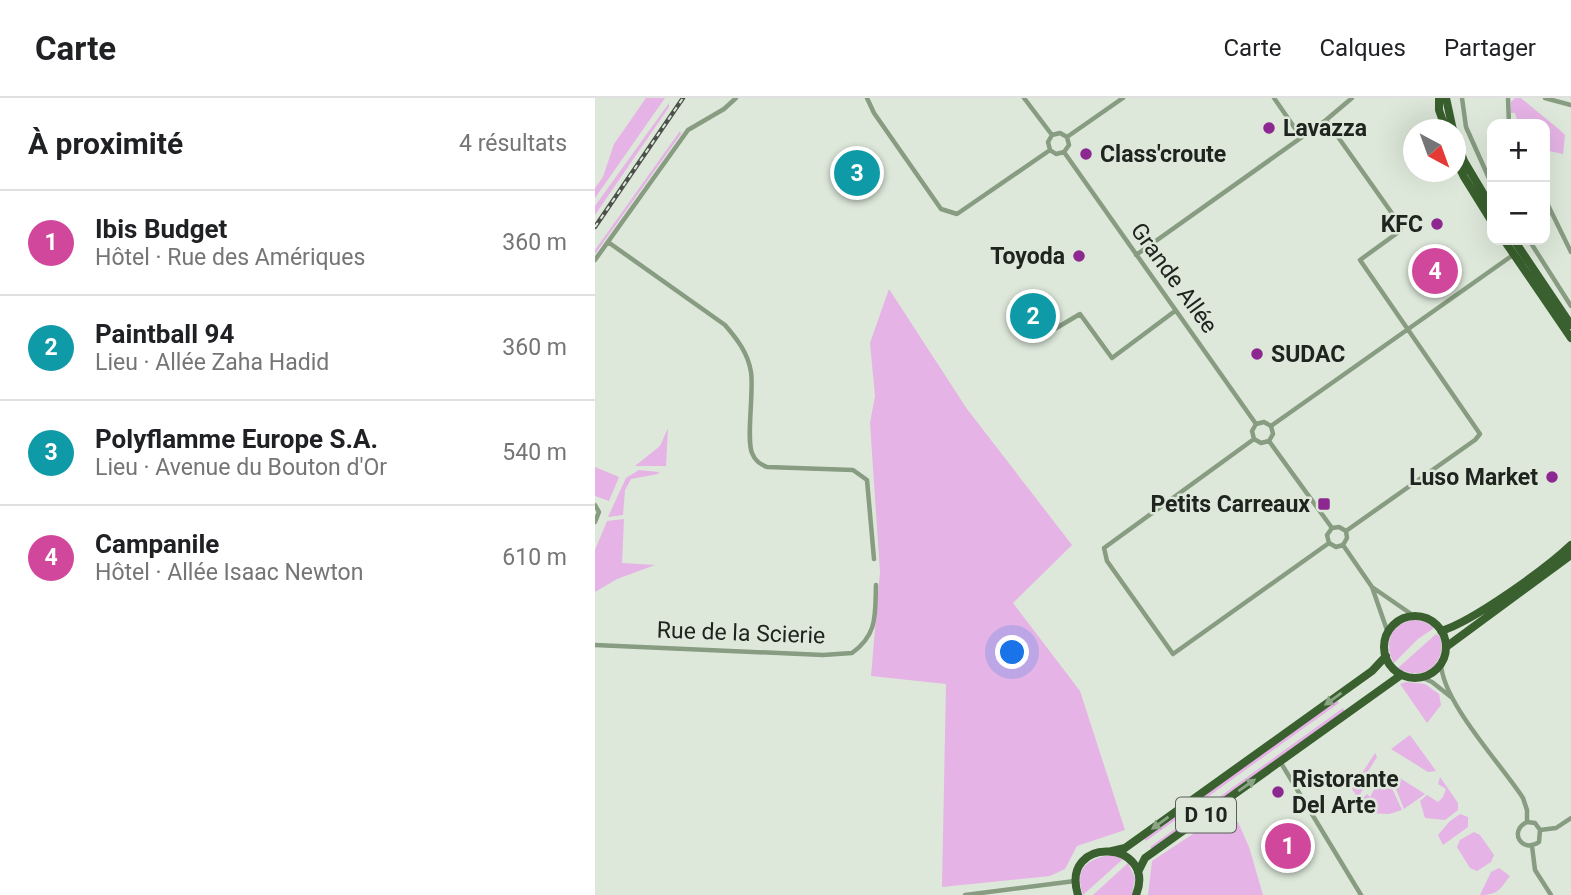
<!DOCTYPE html>
<html lang="fr">
<meta charset="utf-8">
<style>
:root{--surface:#fff;--page:#f6f6f6;--text:#202124;--muted:#757577;--line:#e0e0e0;--accent:#8c2890}
body{margin:0;font-family:Roboto,sans-serif;background:var(--page);color:var(--text)}
.controls{position:absolute;right:21px;top:21px;display:grid;overflow:hidden;border-radius:14px;box-shadow:0 7px 28px #0002}
.controls button{width:63px;height:63px;display:grid;place-items:center;padding:0;border:0;border-bottom:2px solid var(--line);background:var(--surface);color:var(--text);font:35px sans-serif}
.compass{position:absolute;left:808px;top:21px;width:63px;height:63px;border-radius:50%;background:var(--surface);box-shadow:0 7px 28px #0002;rotate:139deg}
.you{position:absolute;left:418px;top:555px;width:24px;height:24px;margin:-18px;border:5px solid #fff;border-radius:50%;background:#1a73e8;box-shadow:0 0 0 10px #1a73e833}
.badge{display:grid;place-items:center;width:46px;height:46px;border-radius:50%;background:var(--accent);color:#fff;font-size:23px;font-weight:700}
.pin{position:absolute;translate:-50% -50%;border:4px solid #fff;box-shadow:0 2px 7px #0006}
.list{margin:0;padding:0;list-style:none}
h2{display:flex;justify-content:space-between;align-items:center;height:91px;margin:0;padding:0 28px;font-size:30px}
h2 small{font-size:23px;font-weight:400;color:var(--muted)}
.list li{display:grid;grid-template-columns:46px 1fr auto;gap:21px;align-items:center;box-sizing:border-box;height:105px;padding:0 28px;border-top:2px solid var(--line)}
.list b{display:block;font-size:26px;white-space:nowrap}
.list p{margin:0;font-size:23px;white-space:nowrap;color:var(--muted)}
.list em{font-size:23px;font-style:normal;color:var(--muted)}
.map{position:relative;flex:none;width:976px;height:797px;overflow:hidden}
header{display:flex;align-items:center;gap:42px;box-sizing:border-box;height:98px;padding:0 35px;background:var(--surface);border-bottom:2px solid var(--line)}
header strong{font-size:33px}
nav{display:flex;gap:38px;margin-inline-start:auto;font-size:24px}
main{display:flex}
aside{flex:1;background:var(--surface)}
.map>svg:first-child{display:block}
.green{fill:#e5b3e5}
.lines{fill:none;stroke-linecap:round;stroke-linejoin:round}
.minor{stroke:#879c81;stroke-width:4.5}
.primary{stroke:#39602e;stroke-width:8}
.rail-casing{stroke:#4b514a;stroke-width:4.5}
.rail{stroke:#dde8da;stroke-width:2;stroke-dasharray:5;stroke-linecap:butt}
.oneway{fill:#8ba484}
.poi-dot{fill:#8c2890;stroke:#dde8da;stroke-width:2.5}
.labels{text-anchor:middle;dominant-baseline:central;stroke-width:5;stroke-linejoin:round;paint-order:stroke}
.shield{fill:#dde8da;stroke:#595f57;stroke-width:2}
.shield-label{font-size:21px;font-weight:bold;fill:#20241f}
.poi-label{font-size:23px;font-weight:bold;fill:#20241f;stroke:#dde8da;text-anchor:start}
.street-label{font-size:23px;fill:#20241f;stroke:#dde8da}
</style>
<header>
<strong>Carte</strong>
<nav><a>Carte</a><a>Calques</a><a>Partager</a></nav>
</header>
<main>
<aside>
<h2>À proximité<small>4 résultats</small></h2>
<ul class="list">
<li><span class="badge" style="background:#d1479c">1</span><div><b>Ibis Budget</b><p>Hôtel · Rue des Amériques</p></div><em>360 m</em></li>
<li><span class="badge" style="background:#0f9aa8">2</span><div><b>Paintball 94</b><p>Lieu · Allée Zaha Hadid</p></div><em>360 m</em></li>
<li><span class="badge" style="background:#0f9aa8">3</span><div><b>Polyflamme Europe S.A.</b><p>Lieu · Avenue du Bouton d'Or</p></div><em>540 m</em></li>
<li><span class="badge" style="background:#d1479c">4</span><div><b>Campanile</b><p>Hôtel · Allée Isaac Newton</p></div><em>610 m</em></li>
</ul>
</aside>
<div class="map">
<svg width="976" height="797" viewBox="0 0 976 797">
<rect width="100%" height="100%" fill="#dde8da"/>
<path class="green" d="M 51,0 L 70,0 L 0,100 L 0,90 L 8,79 L 19,46 Z
M 920,0 L 926,0 L 966,33 L 970,37 L 968,56 L 950,52 L 950,26 L 923,26 L 920,15 L 916,15 L 916,4 Z
M 74,5 L 74,9 L 0,117 L 0,108 Z
M 85,33 L 86,36 L 0,156 L 0,152 Z
M 294,191 L 372,311 L 477,447 L 418,505 L 485,593 L 530,732 L 482,748 L 470,771 L 455,778 L 347,789 L 351,586 L 276,578 L 285,474 L 275,325 L 280,298 L 275,245 Z
M 73,330 L 71,368 L 40,368 L 65,348 Z
M 0,369 L 24,379 L 14,403 L 0,398 Z
M 44,372 L 64,374 L 63,376 L 36,381 L 30,392 L 28,417 L 13,419 L 31,380 Z
M 29,421 L 27,465 L 60,467 L 22,481 L 0,494 L 0,452 L 12,423 Z
M 819,522 L 830,524 L 839,530 L 823,541 L 799,565 C 788,546 796,525 819,522 Z
M 841,536 L 845,539 C 852,566 828,585 803,570 Z
M 811,584 L 830,586 L 844,596 L 846,607 L 832,625 L 805,586 Z
M 742,602 L 744,605 L 551,743 L 549,740 Z
M 748,610 L 750,614 L 557,751 L 555,749 Z
M 815,637 L 841,673 L 833,674 L 796,651 Z
M 780,655 L 782,659 L 765,686 L 768,691 L 763,700 L 757,691 Z
M 793,671 L 794,673 L 830,696 L 809,711 Z
M 789,673 L 807,712 L 794,716 L 774,715 L 765,703 L 772,696 L 775,699 Z
M 845,679 L 863,705 L 863,712 L 850,722 L 830,720 L 825,703 L 832,697 L 843,704 L 848,699 L 851,691 L 843,686 Z
M 865,716 L 873,719 L 873,729 L 848,747 L 843,737 L 854,724 Z
M 622,720 L 643,724 L 654,749 L 668,797 L 553,797 L 557,763 Z
M 879,734 L 885,737 L 899,757 L 896,764 L 882,773 L 875,770 L 862,749 L 865,742 Z
M 517,757 L 528,761 L 488,797 C 479,771 492,760 517,757 Z
M 533,765 L 540,780 L 537,797 L 498,797 Z
M 904,770 L 915,778 C 905,791 903,797 885,797 L 896,774 Z"/>
<g class="lines">
<path class="minor" d="M 272,0 L 279,15 L 346,111 L 362,116 L 455,52
M 429,0 L 457,37
M 679,0 L 706,39
M 867,0 L 871,29 L 897,87
M 913,0 L 914,26
M 950,0 L 976,7
M 731,22 L 806,128 L 805,133 L 765,162 L 885,336 L 880,342 L 751,433
M 457,37 L 453,44 L 455,52 L 461,56 L 469,54
M 457,37 L 465,35 L 472,39 L 474,47 L 469,54
M 472,39 L 528,0
M 469,54 L 661,326
M 950,101 L 976,154
M 934,142 L 976,208
M 13,144 L 130,227 C 142,241 153,255 156,274 C 159,294 151,341 157,355 C 160,363 165,366 172,369 L 258,372 L 272,382 L 279,461
M 541,157 L 731,22 L 757,0
M 0,162 L 93,32 L 129,11 L 141,0
M 458,232 L 485,216 L 517,260 L 580,213
M 661,326 L 669,324 L 676,328 L 678,336 L 674,343
M 661,326 L 657,333 L 659,341 L 666,345 L 674,343
M 676,328 L 918,157
M 659,341 L 509,450 L 512,463 L 578,556 L 734,445
M 674,343 L 737,430
M 0,407 L 4,414 L 0,424
M 737,430 L 744,429 L 751,433 L 752,440 L 748,447
M 737,430 L 732,437 L 734,445 L 741,449 L 748,447
M 748,447 L 777,489 L 793,535
M 777,489 L 819,518
M 0,547 L 228,557 L 257,555 C 283,536 280,517 281,487
M 846,566 C 848,605 906,666 928,700 L 932,712 L 932,724
M 826,579 L 837,584 L 856,599
M 686,665 L 766,797
M 932,724 C 913,733 927,756 944,744 L 945,732
M 932,724 L 940,725 L 945,732
M 945,732 L 961,730 L 976,720
M 937,748 L 940,772 L 956,797
M 370,797 L 480,783"/>
<path class="primary" d="M 844,0 L 844,12 L 851,32
M 851,0 L 858,32
M 860,40 L 869,63 L 897,110
M 860,60 L 869,79 L 897,124
M 909,142 L 976,240
M 919,142 L 976,227
M789 549a31 31 0 1 1 62 0a31 31 0 1 1-62 0Z
M 846,533 C 877,524 952,470 976,447
M 851,549 L 976,457
M 517,753 L 530,750 L 777,573 L 791,558
M 543,774 L 550,760 L 806,577
M 483,797 C 464,736 563,742 541,797"/>
<g class="rail-casing">
<path id="rail" d="M 0,129 L 88,0"/>
</g>
<use href="#rail" class="rail"/>
</g>
<defs><path id="oneway-solid" d="M-6-.8H1V-3.2L6.5 0L1 3.2V.8H-6Z" transform="scale(1.75)"/></defs>
<g class="oneway">
<use href="#oneway-solid" transform="translate(738 601) rotate(144)"/>
<use href="#oneway-solid" transform="translate(652 687) rotate(-35)"/>
<use href="#oneway-solid" transform="translate(565 725) rotate(144)"/>
</g>
<g class="poi-dot">
<circle cx="674" cy="30" r="7"/>
<circle cx="491" cy="56" r="7"/>
<circle cx="842" cy="126" r="7"/>
<circle cx="484" cy="158" r="7"/>
<circle cx="662" cy="256" r="7"/>
<circle cx="957" cy="379" r="7"/>
<rect x="722" y="399" width="14" height="14" rx="3.5"/>
<circle cx="683" cy="694" r="7"/>
</g>
<g class="labels">
<rect class="shield" x="581" y="699.5" width="60" height="35" rx="5"/>
<g class="shield-label">
<text x="611" y="717">D 10</text>
</g>
<g class="poi-label">
<text x="688" y="30">Lavazza</text>
<text x="505" y="56">Class'croute</text>
<text x="828" y="126" text-anchor="end">KFC</text>
<text x="470" y="158" text-anchor="end">Toyoda</text>
<text x="676" y="256">SUDAC</text>
<text x="943" y="379" text-anchor="end">Luso Market</text>
<text x="715" y="406" text-anchor="end">Petits Carreaux</text>
<text x="697" y="681">Ristorante<tspan x="697" dy="26">Del Arte</tspan></text>
</g>
<g class="street-label">
<text transform="translate(579 180) rotate(54)">Grande Allée</text>
<text transform="translate(146 535) rotate(2)">Rue de la Scierie</text>
</g>
</g>
</svg>
<div class="controls">
<button>+</button>
<button>−</button>
</div>
<svg class="compass" viewBox="-18 -18 36 36"><path d="M0-13l5 13h-10z" fill="#e53935"/><path d="M0 13l5-13h-10z" fill="#757577"/></svg>
<div class="you"></div>
<div class="pin badge" style="left:693px;top:748px;background:#d1479c">1</div>
<div class="pin badge" style="left:438px;top:218px;background:#0f9aa8">2</div>
<div class="pin badge" style="left:262px;top:75px;background:#0f9aa8">3</div>
<div class="pin badge" style="left:840px;top:173px;background:#d1479c">4</div>
</div>
</main>
